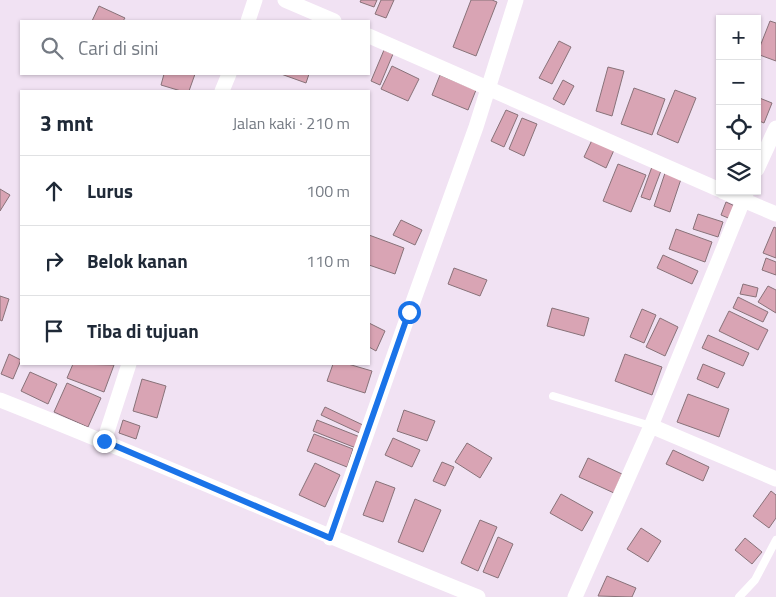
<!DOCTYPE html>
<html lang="id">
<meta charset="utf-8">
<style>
:root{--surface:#fff;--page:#f2f2f3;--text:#1f2937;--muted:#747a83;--line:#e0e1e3}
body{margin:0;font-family:"Titillium Web",sans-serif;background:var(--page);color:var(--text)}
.controls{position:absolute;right:15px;top:15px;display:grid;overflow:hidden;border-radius:0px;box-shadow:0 1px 4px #0004}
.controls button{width:45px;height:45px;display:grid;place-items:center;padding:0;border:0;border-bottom:1px solid var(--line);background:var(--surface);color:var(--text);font:25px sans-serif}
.stop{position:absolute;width:15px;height:15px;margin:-11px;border:4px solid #1a73e8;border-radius:50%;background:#fff}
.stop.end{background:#1a73e8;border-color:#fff;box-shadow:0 1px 5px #0008}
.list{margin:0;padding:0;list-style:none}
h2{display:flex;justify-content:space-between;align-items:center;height:65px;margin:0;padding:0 20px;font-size:21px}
h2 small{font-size:16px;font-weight:400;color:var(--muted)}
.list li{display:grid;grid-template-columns:32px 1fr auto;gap:15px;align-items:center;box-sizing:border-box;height:70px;padding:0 20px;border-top:1px solid var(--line)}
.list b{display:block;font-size:19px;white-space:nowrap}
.list em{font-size:16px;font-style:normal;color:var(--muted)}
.icon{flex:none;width:28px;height:28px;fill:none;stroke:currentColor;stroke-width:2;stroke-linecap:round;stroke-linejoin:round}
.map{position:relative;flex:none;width:776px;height:597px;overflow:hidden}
.search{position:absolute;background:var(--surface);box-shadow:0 1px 4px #0004;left:20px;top:20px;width:350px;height:55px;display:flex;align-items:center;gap:12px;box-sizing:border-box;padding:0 18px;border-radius:0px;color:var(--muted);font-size:19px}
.panel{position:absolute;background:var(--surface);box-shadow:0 1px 4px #0004;left:20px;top:90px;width:350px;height:275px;border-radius:0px}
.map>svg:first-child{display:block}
.building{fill:#d9a4b4;stroke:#887279}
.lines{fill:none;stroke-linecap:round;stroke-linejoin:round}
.lane{stroke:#fff;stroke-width:8}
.street{stroke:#fff;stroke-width:15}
.route{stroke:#1a73e8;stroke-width:6}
</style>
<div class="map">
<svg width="776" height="597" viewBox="0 0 776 597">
<rect width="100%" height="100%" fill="#f1e2f3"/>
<path class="building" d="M 361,0 L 377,0 L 374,7 L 360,2 Z
M 381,0 L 394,0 L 386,18 L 375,14 Z
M 471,0 L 492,0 L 497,2 L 476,56 L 453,47 Z
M 99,6 L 125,18 L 123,21 L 92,21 Z
M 770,21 L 776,23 L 776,61 L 757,54 Z
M 559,41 L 571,47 L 552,84 L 539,78 Z
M 384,50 L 393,54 L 380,85 L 371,81 Z
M 392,66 L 419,79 L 408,101 L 381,89 Z
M 608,67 L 624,71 L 612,116 L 596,111 Z
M 164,74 L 195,74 L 189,91 L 181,91 L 161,85 Z
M 281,74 L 309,74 L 306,83 Z
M 440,75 L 476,90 L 468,110 L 432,95 Z
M 563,80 L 574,86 L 564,105 L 553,99 Z
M 634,88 L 665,99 L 652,135 L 621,124 Z
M 675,90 L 696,98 L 678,143 L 657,134 Z
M 757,97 L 772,103 L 764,123 L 757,120 Z
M 506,110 L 518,115 L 504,147 L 491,141 Z
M 522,118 L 537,124 L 524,156 L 509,149 Z
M 592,140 L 614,150 L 606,168 L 584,157 Z
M 618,164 L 646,175 L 631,212 L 603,201 Z
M 653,164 L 662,168 L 650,200 L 641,197 Z
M 665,173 L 681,179 L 670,212 L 654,206 Z
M 0,189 L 10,195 L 0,211 Z
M 726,202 L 737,207 L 733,220 L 721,215 Z
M 698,214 L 723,222 L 718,237 L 693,229 Z
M 401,220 L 422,230 L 415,245 L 393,235 Z
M 774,227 L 776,228 L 776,258 L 763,253 Z
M 676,229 L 712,242 L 705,262 L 669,249 Z
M 369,235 L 404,248 L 395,274 L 369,265 Z
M 663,255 L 698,271 L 692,284 L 657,268 Z
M 766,258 L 776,262 L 776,275 L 762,270 Z
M 454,268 L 487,280 L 480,296 L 448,284 Z
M 743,284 L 758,288 L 756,297 L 740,294 Z
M 768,286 L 776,290 L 776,313 L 758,302 Z
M 0,296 L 9,299 L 2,321 L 0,320 Z
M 738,297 L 768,312 L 763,322 L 733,308 Z
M 552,308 L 589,318 L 584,336 L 547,326 Z
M 642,309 L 656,315 L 644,343 L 630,337 Z
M 729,311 L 768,330 L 758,350 L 719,331 Z
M 660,318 L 678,327 L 665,356 L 646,347 Z
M 369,323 L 385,331 L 376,351 L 369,347 Z
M 708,335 L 749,353 L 743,366 L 702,348 Z
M 9,354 L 21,360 L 13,379 L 1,374 Z
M 625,354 L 662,367 L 652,395 L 615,381 Z
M 73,364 L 114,365 L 104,392 L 67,378 Z
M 333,364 L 348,364 L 372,371 L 365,393 L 327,381 Z
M 703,364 L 725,373 L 718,388 L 697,379 Z
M 30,372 L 57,384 L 48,404 L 21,391 Z
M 142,379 L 166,386 L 157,418 L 133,411 Z
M 67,383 L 101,398 L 88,427 L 54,412 Z
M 688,394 L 729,409 L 719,437 L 677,422 Z
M 325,407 L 365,426 L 362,434 L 321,415 Z
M 404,410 L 435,421 L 427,441 L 397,431 Z
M 123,420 L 140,426 L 136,439 L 119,433 Z
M 317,420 L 360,437 L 356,448 L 313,431 Z
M 314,434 L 353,449 L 347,467 L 307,451 Z
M 393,438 L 420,450 L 412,467 L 385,455 Z
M 467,443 L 492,458 L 480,478 L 455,462 Z
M 673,450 L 709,467 L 703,481 L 666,464 Z
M 588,458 L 622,474 L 614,493 L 579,477 Z
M 442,462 L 454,467 L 445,486 L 433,481 Z
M 315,463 L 340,475 L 325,507 L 299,495 Z
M 376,481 L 395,488 L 383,522 L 363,515 Z
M 771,491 L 776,495 L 776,518 L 769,528 L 753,516 Z
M 561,494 L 593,512 L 582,531 L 550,513 Z
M 415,499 L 441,510 L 423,552 L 398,542 Z
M 480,520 L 497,527 L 478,571 L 461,563 Z
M 641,528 L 661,541 L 648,562 L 627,549 Z
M 498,537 L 513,544 L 498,578 L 483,572 Z
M 745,538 L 762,552 L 752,564 L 735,550 Z
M 607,576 L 636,588 L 632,597 L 598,596 Z"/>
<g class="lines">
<path class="lane" d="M 553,396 L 651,426
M 739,597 L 755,580 L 776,540"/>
<path class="street" d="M 285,0 L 334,21
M 248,21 L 255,0
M 369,36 L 720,190
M 222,91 L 229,74
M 757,169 L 776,128
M 722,191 L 776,214
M 0,400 C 160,463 318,533 478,597
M 651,426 L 776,479
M 104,441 L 129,364
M 330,538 L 409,313 L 476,127 L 516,0
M 575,597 L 651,426 L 747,191"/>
</g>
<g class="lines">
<path class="route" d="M 104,441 L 330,538 L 409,312"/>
</g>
</svg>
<div class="controls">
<button>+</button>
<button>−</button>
<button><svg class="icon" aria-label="locate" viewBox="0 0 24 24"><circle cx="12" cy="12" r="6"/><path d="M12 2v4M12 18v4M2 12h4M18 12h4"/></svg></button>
<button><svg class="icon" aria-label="layers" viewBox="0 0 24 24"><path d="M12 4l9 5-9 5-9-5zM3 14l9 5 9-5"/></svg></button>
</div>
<div class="stop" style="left:409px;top:312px"></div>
<div class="stop end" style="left:104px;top:441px"></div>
<div class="search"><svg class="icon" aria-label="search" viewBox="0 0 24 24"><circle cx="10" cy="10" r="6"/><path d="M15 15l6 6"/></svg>Cari di sini</div>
<section class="panel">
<h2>3 mnt<small>Jalan kaki · 210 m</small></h2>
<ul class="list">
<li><svg class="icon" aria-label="ahead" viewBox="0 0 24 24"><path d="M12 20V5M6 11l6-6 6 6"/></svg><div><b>Lurus</b></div><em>100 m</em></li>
<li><svg class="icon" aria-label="right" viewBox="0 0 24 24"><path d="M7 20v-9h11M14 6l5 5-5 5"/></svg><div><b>Belok kanan</b></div><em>110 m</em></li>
<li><svg class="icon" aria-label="arrive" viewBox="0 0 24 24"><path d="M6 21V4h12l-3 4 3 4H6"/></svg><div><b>Tiba di tujuan</b></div></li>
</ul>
</section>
</div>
